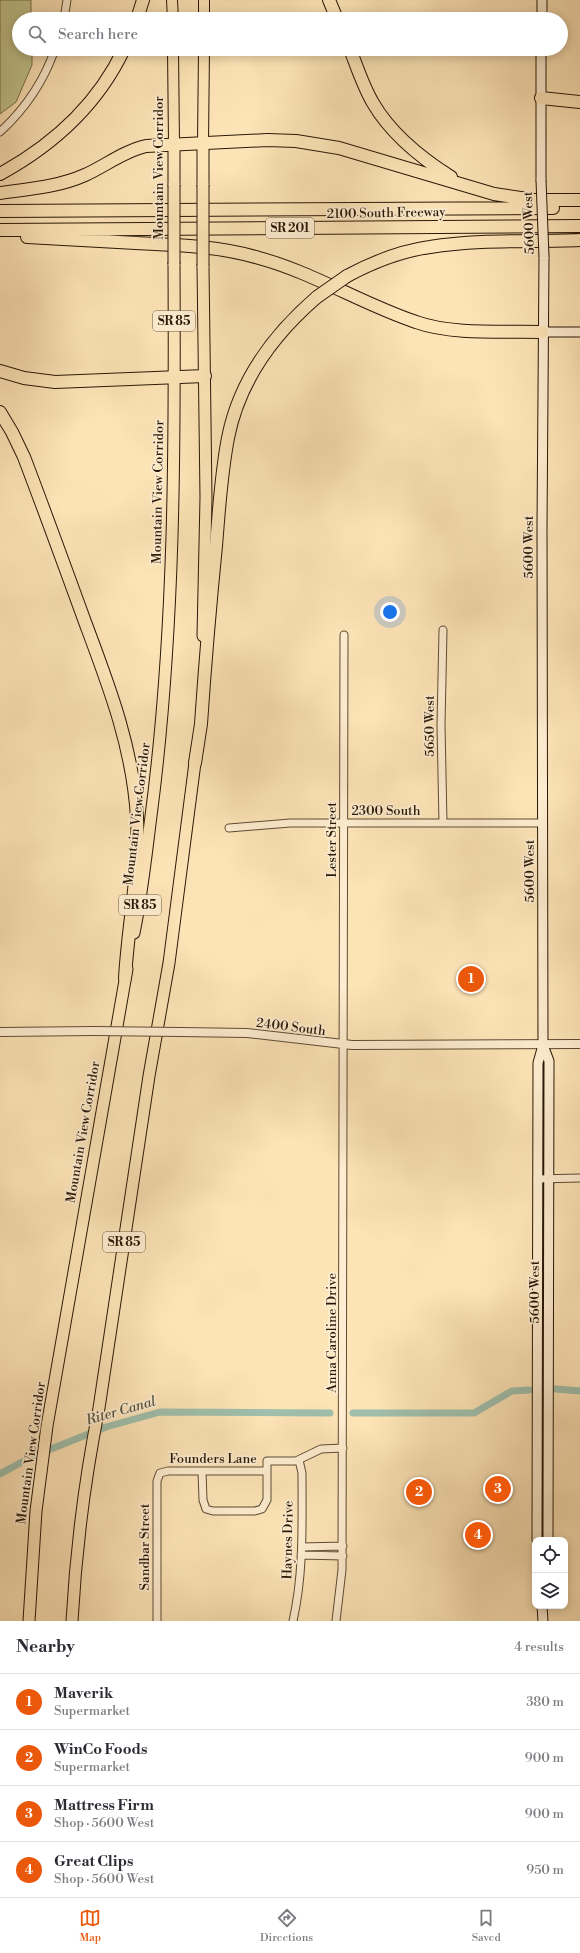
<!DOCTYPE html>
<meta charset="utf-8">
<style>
:root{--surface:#fff;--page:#f2f2f3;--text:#2b2b33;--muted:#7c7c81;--line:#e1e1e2;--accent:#ea580c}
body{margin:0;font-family:"Libre Bodoni",serif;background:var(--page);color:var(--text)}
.controls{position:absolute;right:12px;bottom:12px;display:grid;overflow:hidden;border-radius:8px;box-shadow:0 2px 10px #0003}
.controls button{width:36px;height:36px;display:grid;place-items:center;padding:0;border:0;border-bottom:1px solid var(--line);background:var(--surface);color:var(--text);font:20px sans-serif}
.you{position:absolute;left:390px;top:612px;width:14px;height:14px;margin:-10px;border:3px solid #fff;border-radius:50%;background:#1a73e8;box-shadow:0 0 0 6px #1a73e833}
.badge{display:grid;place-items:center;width:26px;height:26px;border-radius:50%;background:var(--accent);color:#fff;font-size:13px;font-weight:700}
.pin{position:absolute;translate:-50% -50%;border:2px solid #fff;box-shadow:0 1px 4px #0006}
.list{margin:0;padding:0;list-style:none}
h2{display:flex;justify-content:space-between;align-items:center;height:52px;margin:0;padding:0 16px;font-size:17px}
h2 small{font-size:13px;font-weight:400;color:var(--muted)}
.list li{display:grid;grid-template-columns:26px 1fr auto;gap:12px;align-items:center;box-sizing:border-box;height:56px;padding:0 16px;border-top:1px solid var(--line)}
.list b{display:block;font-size:15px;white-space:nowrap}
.list p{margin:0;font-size:13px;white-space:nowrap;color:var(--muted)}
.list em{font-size:13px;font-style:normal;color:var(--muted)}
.icon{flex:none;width:22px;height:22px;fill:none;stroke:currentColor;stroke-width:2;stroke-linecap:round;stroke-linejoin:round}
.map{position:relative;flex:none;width:580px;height:1621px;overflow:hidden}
.search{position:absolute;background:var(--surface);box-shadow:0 2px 10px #0003;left:12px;right:12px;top:12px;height:44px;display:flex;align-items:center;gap:10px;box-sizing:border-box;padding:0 14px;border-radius:22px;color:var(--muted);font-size:15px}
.sheet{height:276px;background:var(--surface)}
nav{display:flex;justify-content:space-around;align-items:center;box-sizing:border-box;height:56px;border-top:1px solid var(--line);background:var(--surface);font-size:11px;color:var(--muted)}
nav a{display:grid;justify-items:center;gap:2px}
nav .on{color:var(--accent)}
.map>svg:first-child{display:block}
.green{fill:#c2c48d;stroke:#766e4a}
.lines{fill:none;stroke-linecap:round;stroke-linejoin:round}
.canal{stroke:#9fbfac;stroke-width:7}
.minor-casing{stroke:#5e4a33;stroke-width:9}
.tertiary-casing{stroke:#5e4a33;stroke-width:10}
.secondary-casing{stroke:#291707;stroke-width:11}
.primary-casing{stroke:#291707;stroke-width:12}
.trunk-casing{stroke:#291707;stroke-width:13}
.motorway-casing{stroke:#291707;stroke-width:14}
.minor{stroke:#feedd0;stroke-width:7}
.tertiary{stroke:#feedd0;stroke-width:8}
.secondary{stroke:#feedd0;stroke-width:9}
.primary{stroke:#fde4b7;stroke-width:10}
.trunk{stroke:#fde4b7;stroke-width:11}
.motorway{stroke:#fde4b7;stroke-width:12}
.tertiary-bridge-casing{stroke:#5e4a33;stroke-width:10;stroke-linecap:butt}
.secondary-bridge-casing{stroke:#291707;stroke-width:11;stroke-linecap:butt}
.trunk-bridge-casing{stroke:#291707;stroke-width:13;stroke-linecap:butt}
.motorway-bridge-casing{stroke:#291707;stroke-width:14;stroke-linecap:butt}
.tertiary-bridge{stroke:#feedd0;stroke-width:8}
.secondary-bridge{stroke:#feedd0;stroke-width:9}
.trunk-bridge{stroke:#fde4b7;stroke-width:11}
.motorway-bridge{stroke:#fde4b7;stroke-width:12}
.labels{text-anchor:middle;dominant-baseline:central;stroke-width:3.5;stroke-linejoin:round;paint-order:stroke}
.shield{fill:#feedd0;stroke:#695743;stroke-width:1}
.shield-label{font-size:12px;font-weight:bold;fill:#291707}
.street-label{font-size:13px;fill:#291707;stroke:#feedd0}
.water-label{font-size:14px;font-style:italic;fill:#525241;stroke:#feedd0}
</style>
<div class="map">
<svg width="580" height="1621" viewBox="0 0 580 1621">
<rect width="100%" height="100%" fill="#fde4b7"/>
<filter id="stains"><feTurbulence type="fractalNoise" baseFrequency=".005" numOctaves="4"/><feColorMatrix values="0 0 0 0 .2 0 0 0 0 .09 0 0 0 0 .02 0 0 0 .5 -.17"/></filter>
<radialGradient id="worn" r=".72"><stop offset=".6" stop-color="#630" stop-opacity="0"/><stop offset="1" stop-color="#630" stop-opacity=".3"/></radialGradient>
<path class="green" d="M 0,0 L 31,0 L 31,19 L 19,19 L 19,49 L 32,49 L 32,65 L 16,102 L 0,114 Z"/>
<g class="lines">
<path class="canal" d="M 556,1389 L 580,1391
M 353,1413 L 474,1413 L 512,1391 L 529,1390
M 0,1474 L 31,1457 L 106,1427 L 160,1412 L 330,1413"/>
<g class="minor-casing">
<path id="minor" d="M 64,19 L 67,0
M 0,132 C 25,109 44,81 55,49
M 443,630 L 441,725 L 443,823
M 229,828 L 290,823 L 543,823
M 537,1179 L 580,1178
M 202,1471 L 203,1500 L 206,1509 L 213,1511 L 255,1511 L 262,1509 L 267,1500 L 267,1461 L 296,1461 L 321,1449 L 343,1448
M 302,1547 L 343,1546
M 301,1555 L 343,1556
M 157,1621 L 157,1481 L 160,1473 L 168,1471 L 267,1471
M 293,1621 C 304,1572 302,1523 302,1473 L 299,1460
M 336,1621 L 342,1570 L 344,635"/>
</g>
<g class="tertiary-casing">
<path id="tertiary" d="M 0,1032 L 94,1031
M 180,1032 L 247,1033 L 352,1045 L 580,1044"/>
</g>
<g class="secondary-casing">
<path id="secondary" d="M 542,19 L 542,0
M 541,180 L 541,49
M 542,332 L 580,332
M 543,1045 L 549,1061 L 548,1540
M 537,1540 L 538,1063 L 543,1045 L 542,528 L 544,257
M 542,1606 L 543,1621"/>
</g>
<g class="primary-casing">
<path id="primary" d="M 172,0 L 173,19
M 204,19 L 204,0
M 173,49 L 174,144
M 203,143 L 204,49"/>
</g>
<g class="trunk-casing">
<path id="trunk" d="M 203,143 L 203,185
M 174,144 L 174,185
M 203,636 L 206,498 L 203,266
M 134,933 C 142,894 146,855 151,816 C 175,633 175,448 174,264
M 29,1621 L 36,1511 L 47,1426 L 127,969
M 72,1621 C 76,1549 85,1478 99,1408 L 149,1076 L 169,963 L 196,755"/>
</g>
<g class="motorway-casing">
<path id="motorway" d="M 329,0 L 337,19
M 137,19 L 143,0
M 350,49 C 357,67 363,86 373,103 C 391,134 421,158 451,177
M 541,98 L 580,102
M 0,174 C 53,145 98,104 124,49
M 0,193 C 29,189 58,187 85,175 C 105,166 124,151 146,146 L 267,140 L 296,141 L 339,148 L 494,194 L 534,200 L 580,200
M 0,211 L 553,208
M 0,230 L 580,226
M 27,237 C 63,239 100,241 136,243 C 178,245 219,246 259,258 C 314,273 362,304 416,322 C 452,335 503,331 542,332
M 347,276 C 373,262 401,251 430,247 C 479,239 531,242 580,240
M 0,371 L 24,378 L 55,382 L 205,376
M 0,412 L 12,432 L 24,457 C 45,512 65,567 85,622 C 109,686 133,748 137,818 C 140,871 128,924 125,978
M 195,763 L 201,724 C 205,665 210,606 216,546 C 219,510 221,474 228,438 C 239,381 274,334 317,297"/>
</g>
<use href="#minor" class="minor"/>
<use href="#tertiary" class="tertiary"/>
<use href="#secondary" class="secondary"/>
<use href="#primary" class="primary"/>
<use href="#trunk" class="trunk"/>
<use href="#motorway" class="motorway"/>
<g class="tertiary-bridge-casing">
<path id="tertiary-bridge" d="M 94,1031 L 180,1032"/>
</g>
<g class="secondary-bridge-casing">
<path id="secondary-bridge" d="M 541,180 L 544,257"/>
</g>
<g class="trunk-bridge-casing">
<path id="trunk-bridge" d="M 203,185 L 203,266
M 174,264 L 174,185"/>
</g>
<g class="motorway-bridge-casing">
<path id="motorway-bridge" d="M 317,297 L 347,276"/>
</g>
<use href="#tertiary-bridge" class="tertiary-bridge"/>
<use href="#secondary-bridge" class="secondary-bridge"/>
<use href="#trunk-bridge" class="trunk-bridge"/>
<use href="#motorway-bridge" class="motorway-bridge"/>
</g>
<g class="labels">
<g class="shield">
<rect x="266" y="218" width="48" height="20" rx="3"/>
<rect x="153" y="311" width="42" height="20" rx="3"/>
<rect x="119" y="895" width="42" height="20" rx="3"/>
<rect x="103" y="1232" width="42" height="20" rx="3"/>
</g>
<g class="shield-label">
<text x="290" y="228">SR 201</text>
<text x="174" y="321">SR 85</text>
<text x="140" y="905">SR 85</text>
<text x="124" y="1242">SR 85</text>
</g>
<g class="street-label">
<text transform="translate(159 168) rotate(-90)">Mountain View Corridor</text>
<text transform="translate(386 213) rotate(-1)">2100 South Freeway</text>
<text transform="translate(529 223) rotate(-92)">5600 West</text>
<text transform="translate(158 492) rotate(-89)">Mountain View Corridor</text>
<text transform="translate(529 547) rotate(-90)">5600 West</text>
<text transform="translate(430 726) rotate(-90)">5650 West</text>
<text x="386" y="811">2300 South</text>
<text transform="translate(137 814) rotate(-83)">Mountain View Corridor</text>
<text transform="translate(332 840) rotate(-90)">Lester Street</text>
<text transform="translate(530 871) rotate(-90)">5600 West</text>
<text transform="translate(291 1027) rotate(7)">2400 South</text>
<text transform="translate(83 1132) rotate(-80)">Mountain View Corridor</text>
<text transform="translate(535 1292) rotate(-90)">5600 West</text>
<text transform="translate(332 1333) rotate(-90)">Anna Caroline Drive</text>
<text transform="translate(31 1453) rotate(-82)">Mountain View Corridor</text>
<text x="213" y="1459">Founders Lane</text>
<text transform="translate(288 1540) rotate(-89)">Haynes Drive</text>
<text transform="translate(145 1547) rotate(-90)">Sandbar Street</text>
</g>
<g class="water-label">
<text transform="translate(121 1411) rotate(-16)">Riter Canal</text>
</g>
</g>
<rect width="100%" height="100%" filter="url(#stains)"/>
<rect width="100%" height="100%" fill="url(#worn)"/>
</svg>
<div class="controls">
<button><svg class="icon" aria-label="locate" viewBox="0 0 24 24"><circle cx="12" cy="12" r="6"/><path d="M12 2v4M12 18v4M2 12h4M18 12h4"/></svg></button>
<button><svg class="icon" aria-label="layers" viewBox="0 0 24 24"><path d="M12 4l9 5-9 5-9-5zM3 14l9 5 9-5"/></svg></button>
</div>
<div class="you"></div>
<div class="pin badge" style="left:471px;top:979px">1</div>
<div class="pin badge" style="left:419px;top:1492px">2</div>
<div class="pin badge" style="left:498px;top:1489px">3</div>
<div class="pin badge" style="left:478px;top:1535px">4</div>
<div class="search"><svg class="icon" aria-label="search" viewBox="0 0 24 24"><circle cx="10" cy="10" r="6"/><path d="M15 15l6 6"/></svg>Search here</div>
</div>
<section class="sheet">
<h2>Nearby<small>4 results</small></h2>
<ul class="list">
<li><span class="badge">1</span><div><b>Maverik</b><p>Supermarket</p></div><em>380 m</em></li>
<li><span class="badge">2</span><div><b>WinCo Foods</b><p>Supermarket</p></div><em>900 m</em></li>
<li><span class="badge">3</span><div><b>Mattress Firm</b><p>Shop · 5600 West</p></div><em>900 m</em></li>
<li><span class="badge">4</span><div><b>Great Clips</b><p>Shop · 5600 West</p></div><em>950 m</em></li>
</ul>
</section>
<nav>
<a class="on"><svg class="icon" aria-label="map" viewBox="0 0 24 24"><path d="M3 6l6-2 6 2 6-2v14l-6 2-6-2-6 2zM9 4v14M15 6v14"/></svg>Map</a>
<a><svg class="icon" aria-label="directions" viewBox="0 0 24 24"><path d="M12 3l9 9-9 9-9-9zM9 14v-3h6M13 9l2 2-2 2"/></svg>Directions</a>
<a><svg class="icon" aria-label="saved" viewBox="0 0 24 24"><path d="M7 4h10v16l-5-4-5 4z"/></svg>Saved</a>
</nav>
